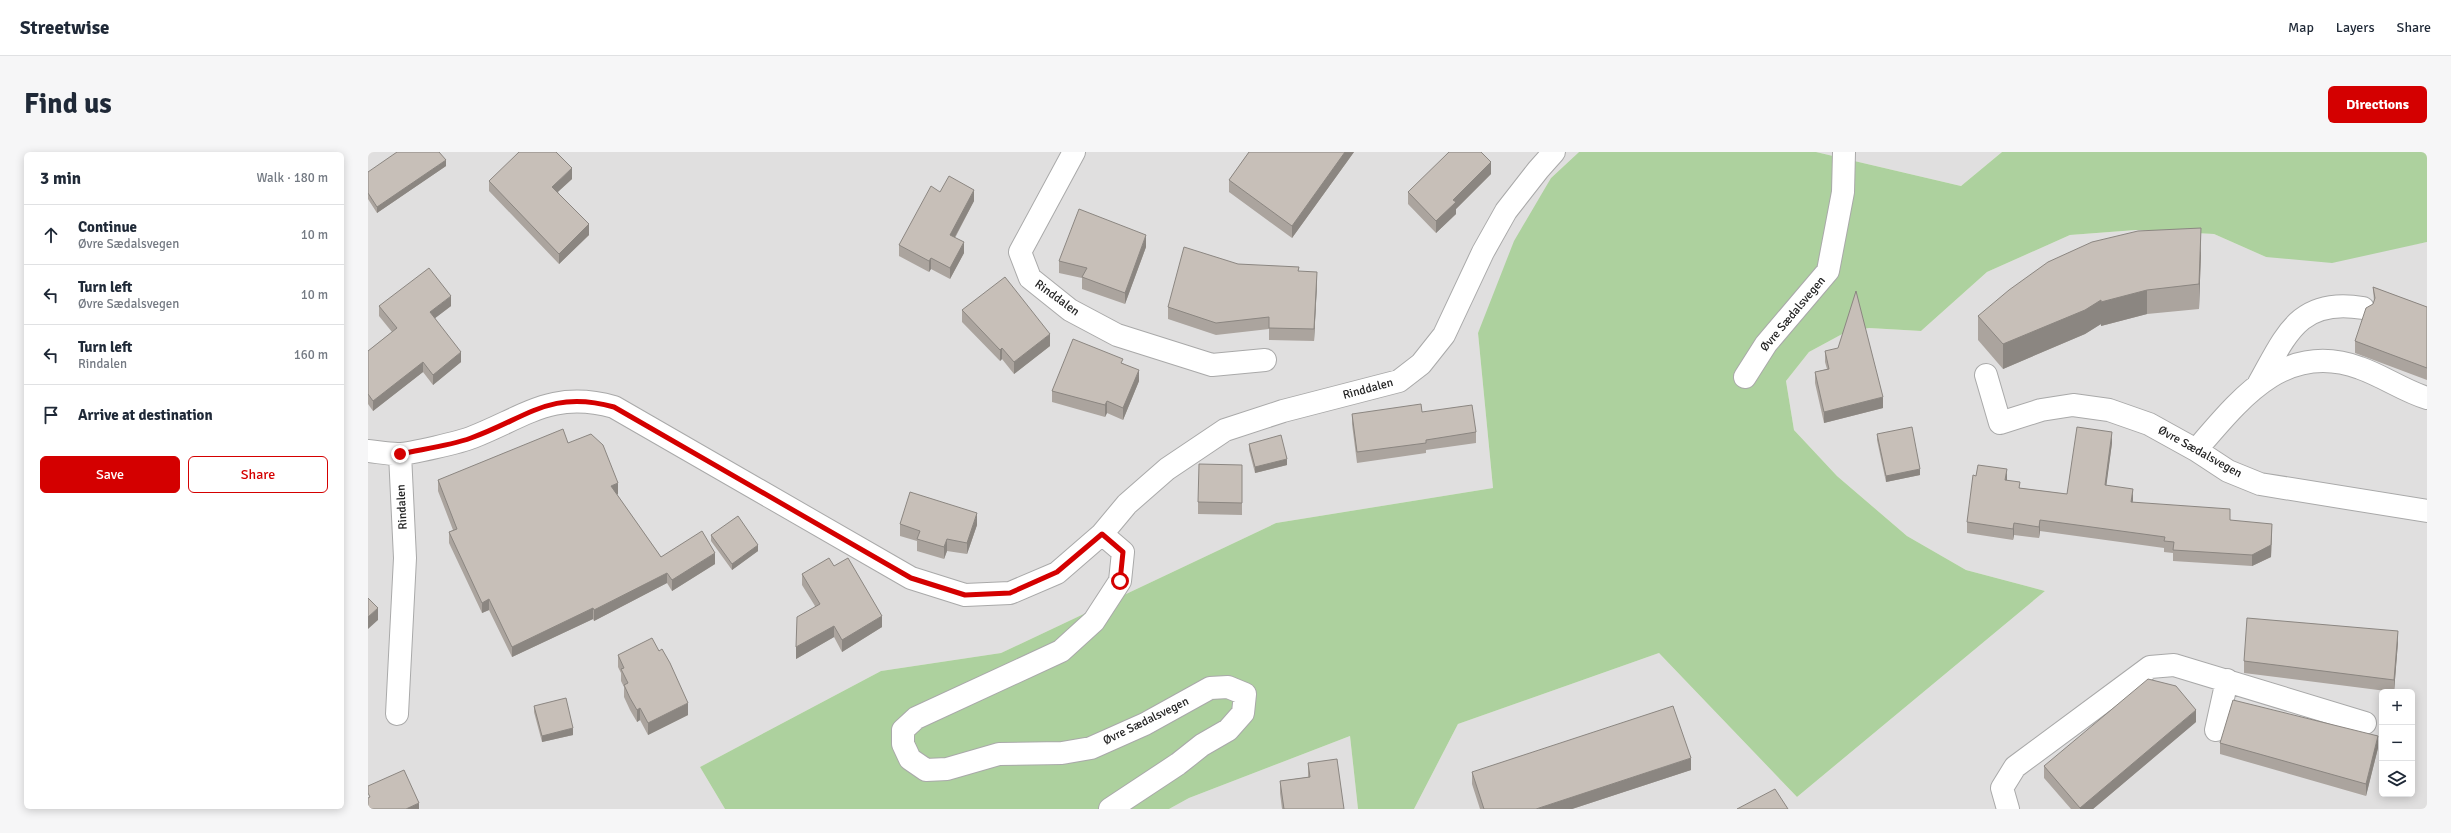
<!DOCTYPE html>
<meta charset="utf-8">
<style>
:root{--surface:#fff;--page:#f6f6f7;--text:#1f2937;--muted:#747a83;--line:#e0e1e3;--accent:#d40000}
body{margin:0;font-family:Signika,sans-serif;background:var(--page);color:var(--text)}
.controls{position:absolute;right:12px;bottom:12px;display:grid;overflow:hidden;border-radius:6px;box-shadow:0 2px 10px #0003}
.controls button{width:36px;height:36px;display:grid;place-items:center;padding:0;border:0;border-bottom:1px solid var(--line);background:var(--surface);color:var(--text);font:20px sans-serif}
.stop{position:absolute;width:12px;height:12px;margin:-9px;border:3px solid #d40000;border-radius:50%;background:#fff}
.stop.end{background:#d40000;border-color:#fff;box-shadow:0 1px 4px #0008}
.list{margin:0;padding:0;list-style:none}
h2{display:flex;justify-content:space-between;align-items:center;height:52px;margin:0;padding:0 16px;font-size:17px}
h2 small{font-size:13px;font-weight:400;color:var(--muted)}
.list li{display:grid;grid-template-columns:26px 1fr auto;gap:12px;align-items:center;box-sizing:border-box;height:60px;padding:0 16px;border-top:1px solid var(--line)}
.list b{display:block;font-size:15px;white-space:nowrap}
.list p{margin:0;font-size:13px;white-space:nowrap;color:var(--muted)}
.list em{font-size:13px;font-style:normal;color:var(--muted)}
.actions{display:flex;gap:8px;padding:12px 16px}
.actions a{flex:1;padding:9px 0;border:1px solid var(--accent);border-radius:6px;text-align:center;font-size:14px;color:var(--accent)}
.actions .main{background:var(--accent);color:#fff}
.icon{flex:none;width:22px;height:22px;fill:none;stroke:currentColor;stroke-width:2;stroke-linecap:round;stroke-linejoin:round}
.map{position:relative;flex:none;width:2059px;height:657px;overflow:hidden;border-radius:6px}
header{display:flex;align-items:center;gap:24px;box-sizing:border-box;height:56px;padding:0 20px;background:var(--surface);border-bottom:1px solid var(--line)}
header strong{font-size:19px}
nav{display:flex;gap:22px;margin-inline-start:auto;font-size:14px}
.intro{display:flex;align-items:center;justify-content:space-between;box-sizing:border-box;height:96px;padding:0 24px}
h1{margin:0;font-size:28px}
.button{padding:10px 18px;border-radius:6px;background:var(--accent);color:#fff;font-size:14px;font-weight:700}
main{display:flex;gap:24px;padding:0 24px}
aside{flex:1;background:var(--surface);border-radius:6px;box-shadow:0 2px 10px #0003}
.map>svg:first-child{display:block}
.residential{fill:#e0dfdf;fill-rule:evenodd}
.forest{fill:#add19e}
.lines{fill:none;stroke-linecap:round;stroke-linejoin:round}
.minor-casing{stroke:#a9a9a9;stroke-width:24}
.minor{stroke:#fff;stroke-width:22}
.wall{fill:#aba49e}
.shaded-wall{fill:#8b8681}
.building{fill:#c7bfb8;stroke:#8b8681}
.route{stroke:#d40000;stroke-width:5}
.labels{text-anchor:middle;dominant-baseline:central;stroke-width:3;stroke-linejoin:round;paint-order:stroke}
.street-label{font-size:12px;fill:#222;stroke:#fff}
</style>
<header>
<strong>Streetwise</strong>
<nav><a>Map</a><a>Layers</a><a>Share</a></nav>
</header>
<div class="intro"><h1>Find us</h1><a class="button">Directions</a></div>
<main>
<aside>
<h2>3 min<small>Walk · 180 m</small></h2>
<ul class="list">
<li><svg class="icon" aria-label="ahead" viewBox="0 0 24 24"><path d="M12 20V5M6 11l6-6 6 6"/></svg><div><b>Continue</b><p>Øvre Sædalsvegen</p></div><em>10 m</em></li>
<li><svg class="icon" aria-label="left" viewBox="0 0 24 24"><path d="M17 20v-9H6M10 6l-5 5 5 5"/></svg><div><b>Turn left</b><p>Øvre Sædalsvegen</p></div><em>10 m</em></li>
<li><svg class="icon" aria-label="left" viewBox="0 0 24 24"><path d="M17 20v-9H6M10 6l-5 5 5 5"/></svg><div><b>Turn left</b><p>Rindalen</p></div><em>160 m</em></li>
<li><svg class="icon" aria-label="arrive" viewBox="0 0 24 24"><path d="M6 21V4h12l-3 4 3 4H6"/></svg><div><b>Arrive at destination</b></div></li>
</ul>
<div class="actions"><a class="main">Save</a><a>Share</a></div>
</aside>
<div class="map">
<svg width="2059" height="657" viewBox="0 0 2059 657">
<rect width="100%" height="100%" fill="#f2efe9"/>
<path class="residential" d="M 0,0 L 1211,0 L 1183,26 L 1110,181 L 1125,336 L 908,371 L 633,501 L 513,519 L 332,615 L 357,657 L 0,657 Z
M 1448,0 L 1634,0 L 1593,34 Z
M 1768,78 L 1846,82 L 1898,105 L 2017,98 L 2059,90 L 2059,657 L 1046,657 L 1090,572 L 1291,501 L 1429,645 L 1677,439 L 1598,418 L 1539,384 L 1469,324 L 1426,278 L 1418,229 L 1441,200 L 1478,180 L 1501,176 L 1553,179 L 1619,120 L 1702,83 ZM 2014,540 L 2044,540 L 2044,642 L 2014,642 Z
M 982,584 L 990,657 L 801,657 L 821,646 Z"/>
<path class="forest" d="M 1211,0 L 1448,0 L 1593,34 L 1634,0 L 2059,0 L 2059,90 L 1964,111 L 1898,105 L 1846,82 L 1768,78 L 1702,83 L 1619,120 L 1553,179 L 1501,176 L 1478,180 L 1441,200 L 1418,229 L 1426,278 L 1469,324 L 1539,384 L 1598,418 L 1677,439 L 1429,645 L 1291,501 L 1090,572 L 1046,657 L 990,657 L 982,584 L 821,646 L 801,657 L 357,657 L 332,615 L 513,519 L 633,501 L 908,371 L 1125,336 L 1110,181 L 1146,89 L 1183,26 Z"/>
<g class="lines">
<g class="minor-casing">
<path id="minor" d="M 706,0 L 652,100 L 662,126 L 702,158 L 749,183 L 844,213 L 897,208
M 1618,223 L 1632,271 L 1673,258 L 1705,253 L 1741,258 L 1781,272 L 1828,298 L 1860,319 L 1892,332 L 2059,359
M 1377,225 L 1398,192 L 1460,119 L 1475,40 L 1476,0
M 1891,231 C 1918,183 1931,145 1995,156
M 1828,298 C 1872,247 1917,188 1992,216 C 2015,224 2036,239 2059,246
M 0,299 C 10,300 20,302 30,302 C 42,302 93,290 105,285 C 158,264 185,238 246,255 L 543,426 L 597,443 L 642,441 L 689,421 L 734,382 L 759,352 L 799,317 L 857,278 L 915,259 L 1031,229 L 1053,212 L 1076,183 L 1115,100 L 1138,59 L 1170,18 L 1186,0
M 734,382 L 755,400 L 752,429 L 726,469 L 693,499 L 548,566 L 535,578 L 535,592 L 542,607 L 558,618 L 579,617 L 631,602 L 694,601 L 723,596 L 777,572 L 842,536 L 860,535 L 877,542 L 875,561 L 860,578 L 834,593 L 810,612 L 742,657
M 29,562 L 37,406 L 32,302
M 1848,578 L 1859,528
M 1640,657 L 1634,636 L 1647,615 L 1782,515 L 1806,513 L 1997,571"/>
</g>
<use href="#minor" class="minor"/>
</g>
<path class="wall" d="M 881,0 L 986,0 L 924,86 L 861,40 L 861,28 Z
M 78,14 L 9,61 L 0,47 L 0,20 Z
M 1123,22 L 1088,57 L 1088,62 L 1068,81 L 1040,52 L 1040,40 Z
M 204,27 L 190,40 L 221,83 L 191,112 L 121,39 L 121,29 Z
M 572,40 L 606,49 L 587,86 L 596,101 L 582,127 L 563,117 L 561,120 L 531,104 L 531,93 Z
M 778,95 L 757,152 L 714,137 L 714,126 L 691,121 L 691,109 Z
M 1833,100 L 1831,157 L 1779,162 L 1733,174 L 1733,172 L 1717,182 L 1635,217 L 1610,188 L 1610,164 Z
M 870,112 L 931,119 L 949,132 L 946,189 L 901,188 L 901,177 L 848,183 L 800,167 L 800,155 Z
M 2005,135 L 2059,155 L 2059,228 L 1987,201 L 1987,189 L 2006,150 Z
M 11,154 L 83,154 L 67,166 L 93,210 L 65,233 L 55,220 L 5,259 L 0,252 L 0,199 L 24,180 L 11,164 Z
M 594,158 L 682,194 L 646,222 L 634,207 L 632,209 L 594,170 Z
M 1457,199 L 1515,256 L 1456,271 L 1447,231 L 1447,220 L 1459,217 L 1457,210 Z
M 755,211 L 771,229 L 755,268 L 739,261 L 737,265 L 684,250 L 684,239 Z
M 1054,260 L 1108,280 L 1108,291 L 1058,298 L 1058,301 L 989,311 L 984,272 L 984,262 Z
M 1509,282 L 1552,323 L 1518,330 L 1509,288 Z
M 200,291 L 250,342 L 249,343 L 293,405 L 347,412 L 304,439 L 299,431 L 226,469 L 225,467 L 144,505 L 121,458 L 114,461 L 81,391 L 81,380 L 85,378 L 70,339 L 70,328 Z
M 1744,291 L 1738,333 L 1765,348 L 1764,350 L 1862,368 L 1904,383 L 1903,405 L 1884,414 L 1805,409 L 1805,401 L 1796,400 L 1796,396 L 1672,379 L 1671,386 L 1646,383 L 1645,388 L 1599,381 L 1599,370 L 1608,324 L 1639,328 L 1652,336 L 1699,342 Z
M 881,292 L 919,313 L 887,321 L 881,298 Z
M 874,313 L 874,363 L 830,362 L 830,350 Z
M 532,372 L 609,373 L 599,402 L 579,399 L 576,407 L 549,399 L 549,389 L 532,384 Z
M 343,383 L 390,399 L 364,418 L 343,389 Z
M 466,414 L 514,475 L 474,500 L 466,485 L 428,507 L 447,454 L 434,433 L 434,422 Z
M 2030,490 L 2026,540 L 1876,521 L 1876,509 Z
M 250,503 L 320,563 L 280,583 L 272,568 L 269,570 L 262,558 L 256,545 L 256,535 L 253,529 L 253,521 L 250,515 Z
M 166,554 L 205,583 L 174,590 L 166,560 Z
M 1828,570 L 1725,657 L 1703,657 L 1676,626 L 1676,614 Z
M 1852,591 L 2010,596 L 1998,644 L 1852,602 Z
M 940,611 L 976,657 L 914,657 L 912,641 L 912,629 L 940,625 Z
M 1323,618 L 1204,657 L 1112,657 L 1104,632 L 1104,620 Z"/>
<path class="shaded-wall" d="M 977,0 L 986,0 L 924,86 L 924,74 Z
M 78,8 L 78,14 L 9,61 L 9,55 Z
M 1123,10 L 1123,22 L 1088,57 L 1088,62 L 1068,81 L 1068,69 L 1085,48 Z
M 204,16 L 204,27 L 184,45 L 184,35 Z
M 606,38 L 606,49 L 582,94 L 582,83 Z
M 221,72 L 221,83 L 191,112 L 191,102 Z
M 1833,76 L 1833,100 L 1831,157 L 1831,132 Z
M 778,83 L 778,95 L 757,152 L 757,141 Z
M 596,90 L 596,101 L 582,127 L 582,116 Z
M 563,106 L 563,117 L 561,120 L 561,109 Z
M 949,120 L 949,132 L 946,189 L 946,177 Z
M 1779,138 L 1779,162 L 1733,174 L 1733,150 Z
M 83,144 L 83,154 L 62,170 L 62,160 Z
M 1733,148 L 1733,172 L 1717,182 L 1635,217 L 1635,192 Z
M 682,182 L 682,194 L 646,222 L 646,210 Z
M 634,196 L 634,207 L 632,209 L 632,198 Z
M 93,200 L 93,210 L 65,233 L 65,223 Z
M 55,210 L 55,220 L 5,259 L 5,249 Z
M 771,218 L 771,229 L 755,268 L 755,256 Z
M 1515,245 L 1515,256 L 1456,271 L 1456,260 Z
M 739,249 L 739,261 L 737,265 L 737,253 Z
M 1744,280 L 1744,291 L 1737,344 L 1737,333 Z
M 919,307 L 919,313 L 887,321 L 887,315 Z
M 1552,317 L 1552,323 L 1518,330 L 1518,324 Z
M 1639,317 L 1639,328 L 1637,328 Z
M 250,331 L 250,342 L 243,345 L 243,334 Z
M 1765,337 L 1765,348 L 1763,362 L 1763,350 Z
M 609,361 L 609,373 L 599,402 L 599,391 Z
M 1672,368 L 1672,379 L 1671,386 L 1671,375 Z
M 1646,371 L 1646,383 L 1645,388 L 1645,377 Z
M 1904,372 L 1903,405 L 1884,414 L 1884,403 Z
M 579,387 L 579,399 L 576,407 L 576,395 Z
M 390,393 L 390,399 L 364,418 L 364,412 Z
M 347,401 L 347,412 L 304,439 L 304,428 Z
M 299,421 L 299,431 L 226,469 L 226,458 Z
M 121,447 L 121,458 L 114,461 L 114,451 Z
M 10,456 L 10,468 L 0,477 L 0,465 Z
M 225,456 L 225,467 L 144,505 L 144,495 Z
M 514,464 L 514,475 L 474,500 L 474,488 Z
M 466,474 L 466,485 L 428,507 L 428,495 Z
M 2030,479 L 2030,490 L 2026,540 L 2026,528 Z
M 320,551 L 320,563 L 280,583 L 280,571 Z
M 272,556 L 272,568 L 269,570 L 269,558 Z
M 1828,558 L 1828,570 L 1725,657 L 1712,657 L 1712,656 Z
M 205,576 L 205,583 L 174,590 L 174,584 Z
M 2010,584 L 2010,596 L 1998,644 L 1998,632 Z
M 1323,606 L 1323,618 L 1204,657 L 1168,657 Z
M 51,651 L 51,657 L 38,657 Z"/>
<path class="building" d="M 29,0 L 71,0 L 78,8 L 9,55 L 0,41 L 0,20 Z
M 151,0 L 188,0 L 204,16 L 184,35 L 221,72 L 191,102 L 121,29 Z
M 881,0 L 977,0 L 924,74 L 861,28 Z
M 1081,0 L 1113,0 L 1123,10 L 1085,48 L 1088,50 L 1068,69 L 1040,40 Z
M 581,24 L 606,38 L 582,83 L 596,90 L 582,116 L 563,106 L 561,109 L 531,93 L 563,34 L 572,40 Z
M 711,57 L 778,83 L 757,141 L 714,125 L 719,116 L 691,109 Z
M 1833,76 L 1831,132 L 1779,138 L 1733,150 L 1733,148 L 1717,158 L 1635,192 L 1610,164 L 1641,138 L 1680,110 L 1724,90 L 1770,79 Z
M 816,95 L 870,112 L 931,115 L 930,119 L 949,120 L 946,177 L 901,176 L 901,165 L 848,171 L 800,155 Z
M 61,116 L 83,144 L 62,160 L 93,200 L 65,223 L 55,210 L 5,249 L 0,242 L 0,199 L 29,176 L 11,154 Z
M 637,125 L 682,182 L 646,210 L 634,196 L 632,198 L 594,158 Z
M 2005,135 L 2059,155 L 2059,216 L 1987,189 L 1998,156 L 2005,152 L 2007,146 Z
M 1488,139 L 1515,245 L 1456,260 L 1447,220 L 1461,217 L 1457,199 L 1470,196 Z
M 705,187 L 755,207 L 753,211 L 771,218 L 755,256 L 739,249 L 737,253 L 684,239 Z
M 1053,252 L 1054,260 L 1104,253 L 1108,280 L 1058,288 L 1058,291 L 989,300 L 984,262 Z
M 1544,275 L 1552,317 L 1518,324 L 1509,282 Z
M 1709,275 L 1744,280 L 1737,333 L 1765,337 L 1763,350 L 1862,357 L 1862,368 L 1904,372 L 1903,393 L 1884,403 L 1805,398 L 1806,390 L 1796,389 L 1797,385 L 1672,368 L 1671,375 L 1646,371 L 1645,377 L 1599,370 L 1605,323 L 1608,324 L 1610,313 L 1639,317 L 1637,328 L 1652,330 L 1651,336 L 1699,342 Z
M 195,277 L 200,291 L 223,282 L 235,293 L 250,331 L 243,334 L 293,405 L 334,379 L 347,401 L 304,428 L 299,421 L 226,458 L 225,456 L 144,495 L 121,447 L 114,451 L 81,380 L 89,377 L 70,328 Z
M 913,283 L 919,307 L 887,315 L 881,292 Z
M 831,312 L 874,313 L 874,351 L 830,350 Z
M 542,340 L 609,361 L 599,391 L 579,387 L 576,395 L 549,387 L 552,379 L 532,372 Z
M 370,364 L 390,393 L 364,412 L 343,383 Z
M 461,406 L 466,414 L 480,406 L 514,464 L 474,488 L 466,474 L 428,495 L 429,465 L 452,452 L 434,422 Z
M 0,446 L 10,456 L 0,465 Z
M 1879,466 L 2030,479 L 2026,528 L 1876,509 Z
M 284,486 L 291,499 L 294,497 L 302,511 L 320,551 L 280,571 L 272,556 L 269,558 L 262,546 L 256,533 L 260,531 L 253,517 L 256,516 L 250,503 Z
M 1780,527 L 1808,534 L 1828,558 L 1712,656 L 1676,614 Z
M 198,546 L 205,576 L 174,584 L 166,554 Z
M 1865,548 L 2010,584 L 1998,632 L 1852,591 Z
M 1305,554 L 1323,606 L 1168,657 L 1116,657 L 1104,620 Z
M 969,607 L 976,657 L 916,657 L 912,629 L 942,625 L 940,611 Z
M 36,618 L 51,651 L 38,657 L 0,657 L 0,646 L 2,645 L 0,641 L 0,634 Z
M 1407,637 L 1420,657 L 1369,657 Z"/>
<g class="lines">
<path class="route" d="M 32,302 C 55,297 81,294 103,286 C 159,266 182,237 246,255 L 543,426 L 597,443 L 642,441 L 689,420 L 734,382 L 755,400 L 752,429"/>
</g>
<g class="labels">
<g class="street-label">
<text transform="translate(689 146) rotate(36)">Rinddalen</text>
<text transform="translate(1425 162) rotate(-50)">Øvre Sædalsvegen</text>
<text transform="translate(1000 237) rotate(-15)">Rinddalen</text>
<text transform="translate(1832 300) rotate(29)">Øvre Sædalsvegen</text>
<text transform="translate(34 355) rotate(-93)">Rindalen</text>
<text transform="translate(778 569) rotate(-26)">Øvre Sædalsvegen</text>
</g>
</g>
</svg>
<div class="controls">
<button>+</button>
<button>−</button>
<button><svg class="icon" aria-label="layers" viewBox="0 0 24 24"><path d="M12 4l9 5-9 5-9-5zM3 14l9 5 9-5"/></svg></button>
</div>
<div class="stop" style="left:752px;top:429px"></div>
<div class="stop end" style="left:32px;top:302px"></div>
</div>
</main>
